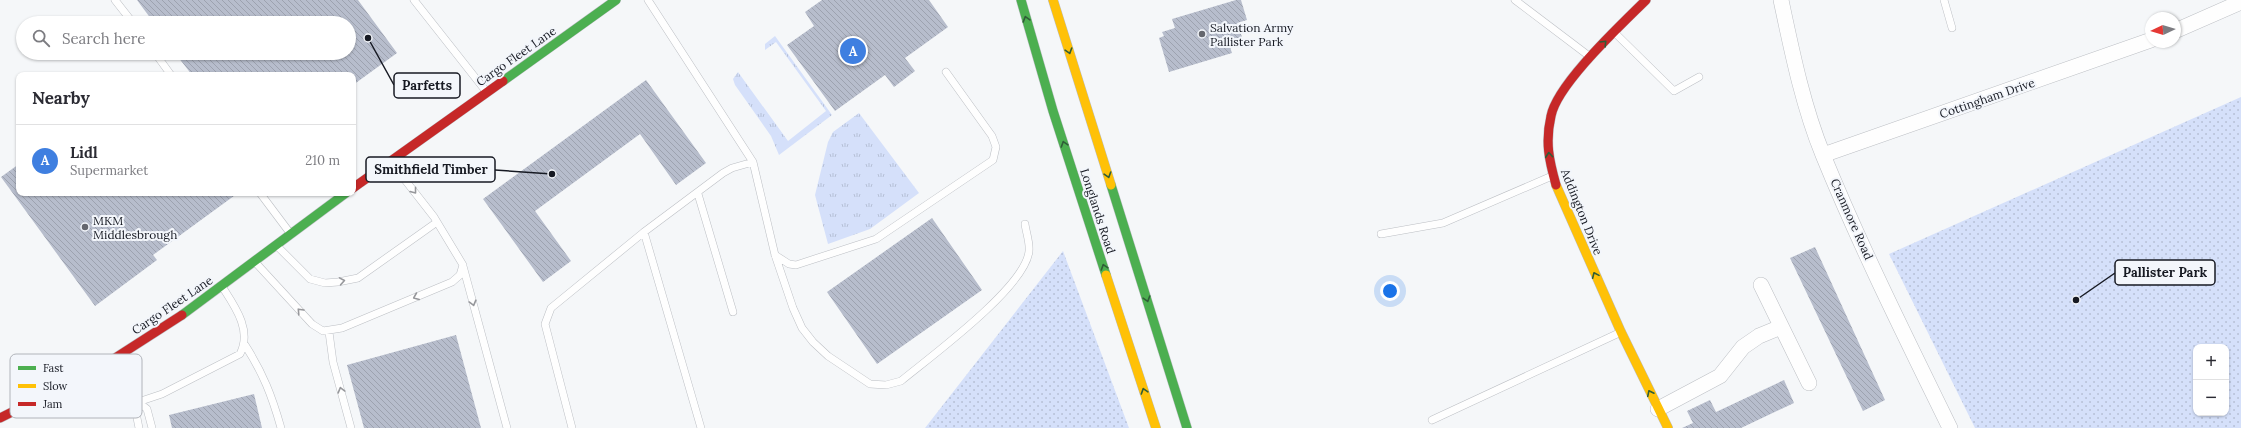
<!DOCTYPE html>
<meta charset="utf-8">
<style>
:root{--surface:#fff;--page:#f7f7f7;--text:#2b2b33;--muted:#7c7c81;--line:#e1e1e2;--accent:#65676e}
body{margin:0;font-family:Lora,serif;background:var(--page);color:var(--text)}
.controls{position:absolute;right:12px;bottom:12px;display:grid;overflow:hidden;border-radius:8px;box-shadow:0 1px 3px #0004}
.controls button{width:36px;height:36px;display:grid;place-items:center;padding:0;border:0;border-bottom:1px solid var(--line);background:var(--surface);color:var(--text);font:20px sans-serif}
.compass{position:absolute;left:2145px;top:12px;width:36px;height:36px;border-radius:50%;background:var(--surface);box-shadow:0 1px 3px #0004;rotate:266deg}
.you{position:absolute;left:1390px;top:291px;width:14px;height:14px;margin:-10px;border:3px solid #fff;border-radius:50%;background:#1a73e8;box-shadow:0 0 0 6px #1a73e833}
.badge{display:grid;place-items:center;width:26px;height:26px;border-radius:50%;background:var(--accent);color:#fff;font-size:13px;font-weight:700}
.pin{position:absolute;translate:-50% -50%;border:2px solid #fff;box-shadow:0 1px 4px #0006}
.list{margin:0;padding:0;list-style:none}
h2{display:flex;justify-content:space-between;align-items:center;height:52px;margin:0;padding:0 16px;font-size:17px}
h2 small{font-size:13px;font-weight:400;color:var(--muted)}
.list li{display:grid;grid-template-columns:26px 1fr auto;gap:12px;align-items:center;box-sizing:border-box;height:72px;padding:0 16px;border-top:1px solid var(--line)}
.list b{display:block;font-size:15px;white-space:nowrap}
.list p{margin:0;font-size:13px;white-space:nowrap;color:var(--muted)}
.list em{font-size:13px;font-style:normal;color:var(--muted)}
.icon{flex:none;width:22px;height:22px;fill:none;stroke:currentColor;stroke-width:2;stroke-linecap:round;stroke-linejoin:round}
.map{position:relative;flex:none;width:2241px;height:428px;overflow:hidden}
.search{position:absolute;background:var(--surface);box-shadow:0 1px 3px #0004;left:16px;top:16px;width:340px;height:44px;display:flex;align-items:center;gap:10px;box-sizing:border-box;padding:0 14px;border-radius:22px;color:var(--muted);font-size:15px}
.panel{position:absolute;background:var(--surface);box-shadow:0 1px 3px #0004;left:16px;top:72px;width:340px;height:124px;border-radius:8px}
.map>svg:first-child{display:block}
.grass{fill:url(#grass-tufts)}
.park{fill:url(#park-dots);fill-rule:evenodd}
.building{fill:url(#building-back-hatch)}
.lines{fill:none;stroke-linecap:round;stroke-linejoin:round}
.lane-casing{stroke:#bcbfc4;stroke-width:8}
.street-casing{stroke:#bcbfc4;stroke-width:16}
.fast-casing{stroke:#bcbfc4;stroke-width:10}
.slow-casing{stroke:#bcbfc4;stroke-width:10}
.jam-casing{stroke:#bcbfc4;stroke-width:10}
.lane{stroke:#fefefe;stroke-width:7}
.street{stroke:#fefefe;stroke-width:15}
.fast{stroke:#4caf50;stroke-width:9}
.slow{stroke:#ffc107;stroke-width:9}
.jam{stroke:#c62828;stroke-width:9}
.oneway{stroke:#2f5d37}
.oneway2{stroke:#96979b}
.poi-dot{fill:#65676e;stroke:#f3f6fb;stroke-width:1.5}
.labels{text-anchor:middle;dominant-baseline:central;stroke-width:4;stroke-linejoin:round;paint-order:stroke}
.poi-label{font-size:12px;fill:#171a23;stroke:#f3f6fb;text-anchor:start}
.street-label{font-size:12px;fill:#171a23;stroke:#f3f6fb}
.key{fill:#f3f6fb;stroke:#b1b4ba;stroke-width:1}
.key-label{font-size:11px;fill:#171a23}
.leader{fill:none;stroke:#171a23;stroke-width:1.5}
.callout-dot{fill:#171a23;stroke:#f3f6fb;stroke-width:1.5}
.callout{fill:#f3f6fb;stroke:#171a23;stroke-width:1.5}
.callout-label{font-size:13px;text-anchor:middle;font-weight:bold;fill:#171a23}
</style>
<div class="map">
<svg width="2241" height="428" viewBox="0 0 2241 428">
<defs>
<pattern id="grass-tufts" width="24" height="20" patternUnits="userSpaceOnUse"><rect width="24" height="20" fill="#d5e0fa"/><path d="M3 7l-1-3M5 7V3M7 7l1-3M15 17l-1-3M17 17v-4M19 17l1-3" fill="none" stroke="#b6c0d6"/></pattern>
<pattern id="park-dots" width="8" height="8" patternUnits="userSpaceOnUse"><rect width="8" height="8" fill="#d5e0fa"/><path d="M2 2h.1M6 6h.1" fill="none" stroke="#b6c0d6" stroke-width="1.8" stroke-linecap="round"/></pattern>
<pattern id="building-back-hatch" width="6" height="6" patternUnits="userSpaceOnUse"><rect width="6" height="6" fill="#b7bdcc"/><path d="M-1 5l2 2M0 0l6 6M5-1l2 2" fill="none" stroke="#9da2af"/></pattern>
</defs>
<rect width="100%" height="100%" fill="#f5f7f9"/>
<path class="grass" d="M 775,36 L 832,115 L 779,155 L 771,136 L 735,85 L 733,79 L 738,72 L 788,141 L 826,111 L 776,42 L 765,50 L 765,44 Z
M 859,113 L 919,193 L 870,229 L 828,244 L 815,195 L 828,142 L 833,132 Z"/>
<path class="park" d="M 2241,97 L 2241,428 L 1975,428 L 1889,254 ZM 2196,347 L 2226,347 L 2226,413 L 2196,413 Z
M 1063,251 L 1129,428 L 925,428 Z"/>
<path class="building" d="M 137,0 L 358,0 L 397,53 L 353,85 L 353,75 L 192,75 L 175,53 L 349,53 L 349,23 L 154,23 Z
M 822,0 L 929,0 L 948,27 L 905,58 L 915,71 L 894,87 L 885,75 L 835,111 L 787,45 L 814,26 L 805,12 Z
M 1236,0 L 1241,0 L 1247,20 L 1237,23 L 1242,37 L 1228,41 L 1232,53 L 1169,72 L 1159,38 L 1164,36 L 1162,32 L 1175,28 L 1172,19 Z
M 646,80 L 706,163 L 676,185 L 640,134 L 535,211 L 571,261 L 543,282 L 483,199 Z
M 19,164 L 19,193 L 238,193 L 153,255 L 157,260 L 95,306 L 1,177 Z
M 932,218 L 982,290 L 877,364 L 827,292 Z
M 1815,247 L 1885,400 L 1863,411 L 1790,258 Z
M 456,335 L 481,428 L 364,428 L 347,365 Z
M 1784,380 L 1794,403 L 1741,428 L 1682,428 L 1693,423 L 1687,411 L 1710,400 L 1716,412 Z
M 254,394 L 262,428 L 172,428 L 169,415 Z"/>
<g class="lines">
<g class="lane-casing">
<path id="lane" d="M 115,0 L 133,23
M 414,0 L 485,90
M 648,0 L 753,162 L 775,255 L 793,308 L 802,328 L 813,342 L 828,356 L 870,384 L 886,385 L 901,381 C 930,357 1026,287 1029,251 C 1030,243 1026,232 1025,224
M 1515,0 L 1589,56
M 1944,0 L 1952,28
M 1615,33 L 1674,91 L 1699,77
M 155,53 L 171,75
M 260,193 L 290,233
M 698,194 L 733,312
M 644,232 L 701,428
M 1381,234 L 1443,223 L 1552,176
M 278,247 L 310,279 L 325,283 L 338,282 L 358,278 L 437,222
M 775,255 L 789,264 L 796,265 L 876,239 L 993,160 L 996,147 L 992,136 L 946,72
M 256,263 L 312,324 L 323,331 L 342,328 L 452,282 L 460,275 L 463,265 L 434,217 L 391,162
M 463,266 L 507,428
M 329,332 L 333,362 L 351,428
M 245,345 C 263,373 272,396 281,428
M 118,360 L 138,402 L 147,409 L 152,428
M 138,402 L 162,394 L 240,354 C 252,331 236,308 223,288
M 138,402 L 136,413 L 139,428
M 1432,420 L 1619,333
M 572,428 L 545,324 L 551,308 L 644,232 L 723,173 L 732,168 L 753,162"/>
</g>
<g class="street-casing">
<path id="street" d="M 1781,0 C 1792,52 1803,106 1823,155 C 1861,248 1906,338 1950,428
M 2175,31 L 2241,2
M 1823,155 L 2151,40
M 1761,285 L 1809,383
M 1658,409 L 1720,376 L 1743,347 L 1759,336 L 1781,327"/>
</g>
<g class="fast-casing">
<path id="fast" d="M 1021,0 L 1053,111 L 1106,275
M 503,81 L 616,0
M 1111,185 L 1187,428
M 182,315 L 346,193"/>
</g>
<g class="slow-casing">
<path id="slow" d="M 1053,0 L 1111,185
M 1556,185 L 1621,332 L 1668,428
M 1106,275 L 1156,428"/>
</g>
<g class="jam-casing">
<path id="jam" d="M 1556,185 C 1549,160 1545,142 1551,116 C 1557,84 1622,24 1646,0
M 353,188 L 503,81
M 0,418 L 98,369 L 182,315"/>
</g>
<use href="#lane" class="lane"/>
<use href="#street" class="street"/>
<use href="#fast" class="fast"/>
<use href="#slow" class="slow"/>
<use href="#jam" class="jam"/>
</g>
<defs><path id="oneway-chevron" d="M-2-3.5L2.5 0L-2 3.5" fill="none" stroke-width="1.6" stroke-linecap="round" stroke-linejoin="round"/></defs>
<g class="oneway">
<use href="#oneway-chevron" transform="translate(1026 19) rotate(-106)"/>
<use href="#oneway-chevron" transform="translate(1604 43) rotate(-46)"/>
<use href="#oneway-chevron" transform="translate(1069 51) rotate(73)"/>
<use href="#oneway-chevron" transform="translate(1064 144) rotate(-108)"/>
<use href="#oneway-chevron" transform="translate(1549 155) rotate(-95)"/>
<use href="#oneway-chevron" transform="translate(1108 175) rotate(73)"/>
<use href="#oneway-chevron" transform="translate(1104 267) rotate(-108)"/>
<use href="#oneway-chevron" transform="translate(1595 275) rotate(-114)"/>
<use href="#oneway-chevron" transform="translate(1147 299) rotate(73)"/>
<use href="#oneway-chevron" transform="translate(1144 391) rotate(-108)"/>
<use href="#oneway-chevron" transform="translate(1650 393) rotate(-116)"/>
</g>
<g class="oneway2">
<use href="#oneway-chevron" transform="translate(414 191) rotate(52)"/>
<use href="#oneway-chevron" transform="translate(342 281) rotate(-10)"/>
<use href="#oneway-chevron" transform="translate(416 297) rotate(157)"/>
<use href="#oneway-chevron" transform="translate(473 303) rotate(75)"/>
<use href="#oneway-chevron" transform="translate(300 311) rotate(-133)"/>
<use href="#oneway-chevron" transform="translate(341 390) rotate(-105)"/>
</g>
<g class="poi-dot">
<circle cx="1202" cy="34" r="4"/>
<circle cx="85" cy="227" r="4"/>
</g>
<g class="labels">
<g class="poi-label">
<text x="1210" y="27">Salvation Army<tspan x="1210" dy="14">Pallister Park</tspan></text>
<text x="93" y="220">MKM<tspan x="93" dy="14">Middlesbrough</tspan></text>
</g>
<g class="street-label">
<text transform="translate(516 56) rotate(-35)">Cargo Fleet Lane</text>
<text transform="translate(1987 98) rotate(-19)">Cottingham Drive</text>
<text transform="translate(1098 211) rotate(72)">Longlands Road</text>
<text transform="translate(1582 212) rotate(68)">Addington Drive</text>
<text transform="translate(1852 219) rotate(66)">Cranmore Road</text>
<text transform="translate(172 305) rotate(-34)">Cargo Fleet Lane</text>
</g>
</g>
<rect x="10" y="354" width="132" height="64" rx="6" class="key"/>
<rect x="18" y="366" width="18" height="4" fill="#4caf50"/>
<rect x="18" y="384" width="18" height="4" fill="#ffc107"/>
<rect x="18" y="402" width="18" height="4" fill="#c62828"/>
<g class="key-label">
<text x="43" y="372">Fast</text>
<text x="43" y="390">Slow</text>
<text x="43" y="408">Jam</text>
</g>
<path class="leader" d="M368 38L394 85M552 174L495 170M2076 300L2115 273"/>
<g class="callout-dot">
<circle cx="368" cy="38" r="4"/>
<circle cx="552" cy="174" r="4"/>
<circle cx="2076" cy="300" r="4"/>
</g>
<g class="callout">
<rect x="394" y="73" width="66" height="25" rx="4"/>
<rect x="366" y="157" width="129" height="25" rx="4"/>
<rect x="2115" y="260" width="100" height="25" rx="4"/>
</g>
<g class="callout-label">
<text x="427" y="90">Parfetts</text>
<text x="431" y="174">Smithfield Timber</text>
<text x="2165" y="277">Pallister Park</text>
</g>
</svg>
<div class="controls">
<button>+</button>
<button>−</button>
</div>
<svg class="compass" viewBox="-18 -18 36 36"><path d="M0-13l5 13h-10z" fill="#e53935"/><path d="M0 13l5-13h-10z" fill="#7c7c81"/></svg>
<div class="you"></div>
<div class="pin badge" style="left:853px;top:51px;background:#3f7fe0">A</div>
<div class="search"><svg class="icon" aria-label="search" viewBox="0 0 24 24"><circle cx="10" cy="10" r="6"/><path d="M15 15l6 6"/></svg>Search here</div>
<section class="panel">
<h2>Nearby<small></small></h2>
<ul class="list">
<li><span class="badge" style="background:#3f7fe0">A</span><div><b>Lidl</b><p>Supermarket</p></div><em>210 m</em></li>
</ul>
</section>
</div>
